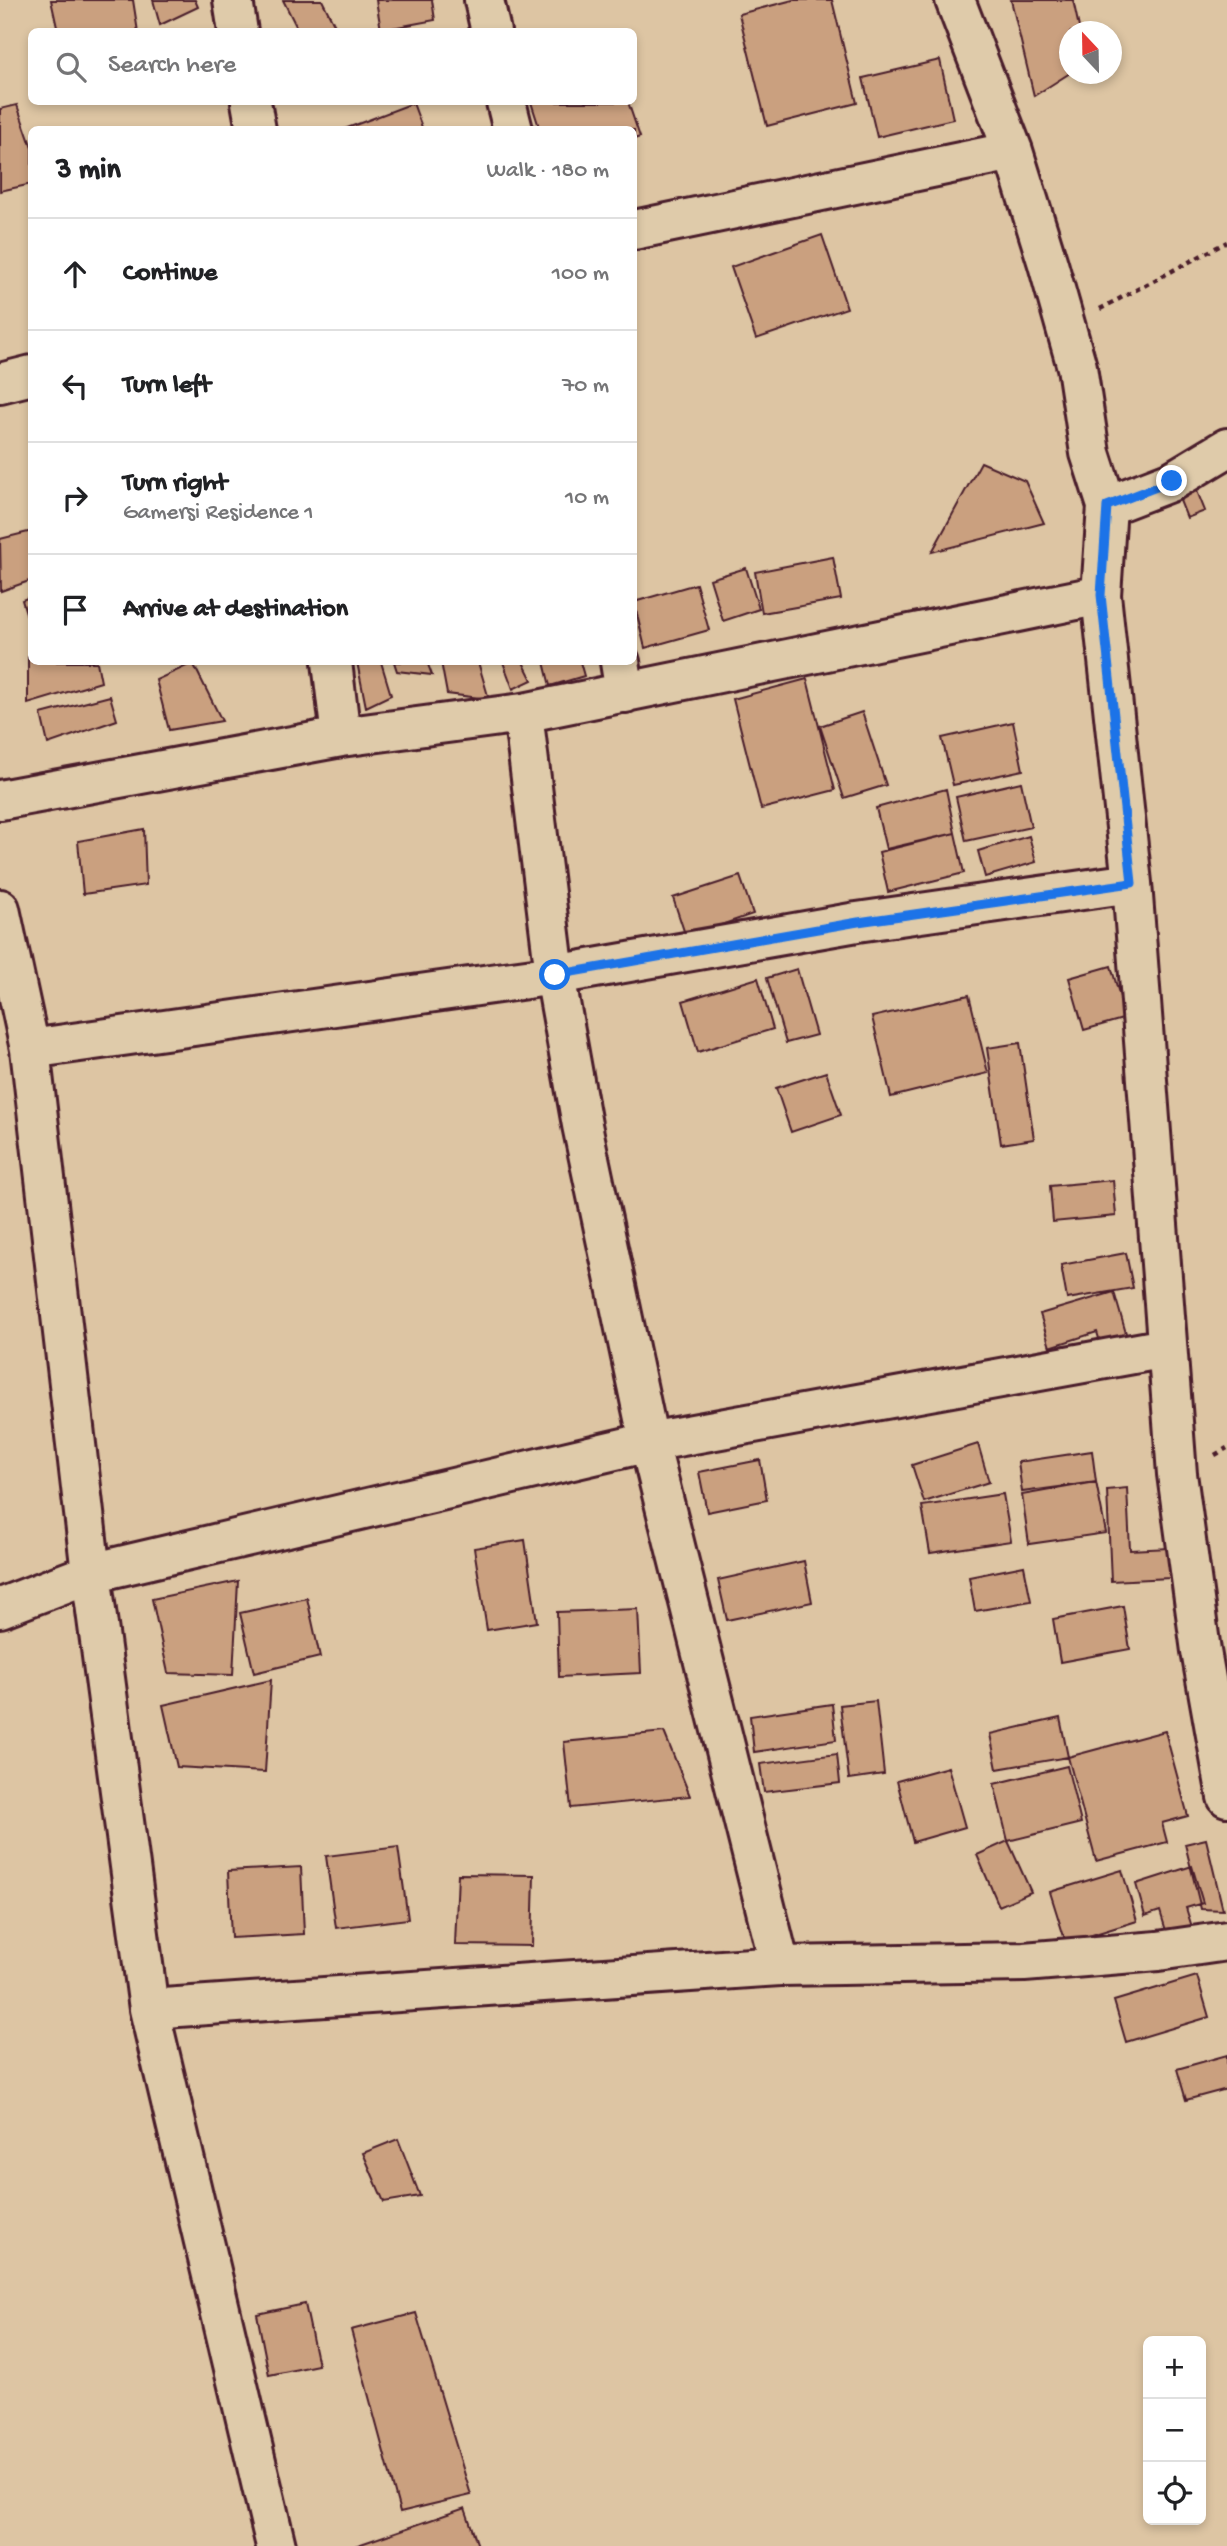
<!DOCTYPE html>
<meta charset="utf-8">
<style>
:root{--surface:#fff;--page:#f6f6f6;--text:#202124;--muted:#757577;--line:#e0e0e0}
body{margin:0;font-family:"Gochi Hand",sans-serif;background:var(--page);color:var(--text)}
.controls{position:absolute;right:21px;bottom:21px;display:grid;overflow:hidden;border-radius:10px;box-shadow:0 4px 10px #0003}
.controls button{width:63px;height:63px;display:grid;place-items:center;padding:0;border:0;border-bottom:2px solid var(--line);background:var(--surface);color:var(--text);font:35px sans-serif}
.compass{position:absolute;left:1059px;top:21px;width:63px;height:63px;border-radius:50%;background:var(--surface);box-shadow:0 4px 10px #0003;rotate:338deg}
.stop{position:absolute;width:21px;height:21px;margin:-16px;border:5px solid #1a73e8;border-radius:50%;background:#fff}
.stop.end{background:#1a73e8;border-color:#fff;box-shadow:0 2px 7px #0008}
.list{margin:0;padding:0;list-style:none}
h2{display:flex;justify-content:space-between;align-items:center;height:91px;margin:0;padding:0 28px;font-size:30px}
h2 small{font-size:23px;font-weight:400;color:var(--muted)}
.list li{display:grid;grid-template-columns:46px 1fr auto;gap:21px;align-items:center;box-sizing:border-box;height:112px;padding:0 28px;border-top:2px solid var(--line)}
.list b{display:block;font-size:26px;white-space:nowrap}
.list p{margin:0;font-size:23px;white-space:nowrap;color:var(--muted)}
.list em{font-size:23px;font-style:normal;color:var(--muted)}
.icon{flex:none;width:38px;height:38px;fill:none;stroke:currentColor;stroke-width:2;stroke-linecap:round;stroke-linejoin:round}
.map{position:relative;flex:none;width:1227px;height:2546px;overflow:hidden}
.search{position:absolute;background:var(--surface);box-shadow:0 4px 10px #0003;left:28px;top:28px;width:609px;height:77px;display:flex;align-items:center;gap:18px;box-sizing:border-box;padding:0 24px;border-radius:10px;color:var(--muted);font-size:26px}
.panel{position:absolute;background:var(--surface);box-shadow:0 4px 10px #0003;left:28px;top:126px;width:609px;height:539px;border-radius:10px}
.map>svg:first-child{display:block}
.building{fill:#caa07f;stroke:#4a1f2b;stroke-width:2}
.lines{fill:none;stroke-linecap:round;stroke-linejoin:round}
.minor-casing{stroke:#4a1f2b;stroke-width:44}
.path{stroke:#4a1f2b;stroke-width:4.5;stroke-dasharray:5 5;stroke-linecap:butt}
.minor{stroke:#dfcbaa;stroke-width:38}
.route{stroke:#1a73e8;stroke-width:9}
</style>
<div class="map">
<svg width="1227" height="2546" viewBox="0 0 1227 2546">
<rect width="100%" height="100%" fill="#ddc5a3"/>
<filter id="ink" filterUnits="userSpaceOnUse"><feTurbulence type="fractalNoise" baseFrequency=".0143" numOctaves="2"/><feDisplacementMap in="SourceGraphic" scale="14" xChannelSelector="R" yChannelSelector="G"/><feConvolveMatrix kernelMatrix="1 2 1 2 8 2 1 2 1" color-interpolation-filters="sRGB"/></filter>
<g filter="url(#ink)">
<path class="building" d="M 51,0 L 133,0 L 138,32 L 58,32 Z
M 153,0 L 195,0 L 198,7 L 160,25 Z
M 283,0 L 322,0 L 338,32 L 299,32 Z
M 376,0 L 432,0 L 435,20 L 381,30 Z
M 793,0 L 832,0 L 857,103 L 767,126 L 739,14 Z
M 1011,0 L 1073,0 L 1080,32 L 1070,32 L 1070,73 L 1034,96 Z
M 940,60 L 953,119 L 877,137 L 863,78 Z
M 531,102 L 628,102 L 640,137 L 634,139 L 634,130 L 540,130 Z
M 413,103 L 423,130 L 342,130 Z
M 17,105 L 32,148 L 32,184 L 0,191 L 0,109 Z
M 822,235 L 847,308 L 756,339 L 731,267 Z
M 981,462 L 1025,481 L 1044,523 L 932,552 Z
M 1197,491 L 1205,511 L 1187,518 L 1179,498 Z
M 32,531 L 32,580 L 1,591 L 0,539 Z
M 833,557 L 841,599 L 762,613 L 755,572 Z
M 746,568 L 759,609 L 723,621 L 710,579 Z
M 696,584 L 709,630 L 645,648 L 634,602 Z
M 32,596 L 32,632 L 22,600 Z
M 32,656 L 32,662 L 97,662 L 101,682 L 28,704 L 28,657 Z
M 357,662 L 381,662 L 391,695 L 366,707 Z
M 394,662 L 427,662 L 432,675 L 397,671 Z
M 441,662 L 478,662 L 489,699 L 447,694 Z
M 503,662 L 523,662 L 532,680 L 513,689 Z
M 544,662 L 580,662 L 584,676 L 550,686 Z
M 193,663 L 222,721 L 169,730 L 156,680 Z
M 807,679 L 835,790 L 761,809 L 733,699 Z
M 110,696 L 117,720 L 48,744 L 41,714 Z
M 862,712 L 886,785 L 844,798 L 820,726 Z
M 1013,722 L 1023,770 L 953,785 L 942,738 Z
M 1021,782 L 1031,827 L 966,841 L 956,797 Z
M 946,789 L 955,833 L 886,849 L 876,808 Z
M 144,829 L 146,885 L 83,894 L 78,841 Z
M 955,833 L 964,873 L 888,892 L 879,852 Z
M 1029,836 L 1036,862 L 985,877 L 978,851 Z
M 740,876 L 753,914 L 686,937 L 673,898 Z
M 1111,966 L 1126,1018 L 1084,1030 L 1069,978 Z
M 797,969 L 816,1035 L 786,1043 L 767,978 Z
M 758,978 L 773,1029 L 698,1052 L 683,1001 Z
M 969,995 L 988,1073 L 891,1097 L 872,1017 Z
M 1020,1043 L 1034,1139 L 1001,1144 L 987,1048 Z
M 826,1072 L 841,1115 L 791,1132 L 776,1088 Z
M 1113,1180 L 1116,1216 L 1053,1222 L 1050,1186 Z
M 1126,1253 L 1133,1288 L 1067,1299 L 1061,1265 Z
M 1114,1292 L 1130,1347 L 1104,1355 L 1097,1332 L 1050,1347 L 1040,1314 Z
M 978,1444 L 989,1482 L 924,1502 L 912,1465 Z
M 1092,1451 L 1096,1482 L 1022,1492 L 1018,1462 Z
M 760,1460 L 767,1500 L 707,1512 L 699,1472 Z
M 1096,1482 L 1106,1533 L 1029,1544 L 1022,1495 Z
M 1127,1488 L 1130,1550 L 1169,1548 L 1170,1578 L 1111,1581 L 1107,1490 Z
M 1003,1494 L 1011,1541 L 930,1553 L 922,1506 Z
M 525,1540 L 537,1622 L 487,1630 L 474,1548 Z
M 804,1561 L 812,1602 L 727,1620 L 718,1580 Z
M 1024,1566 L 1031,1601 L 975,1611 L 969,1577 Z
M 238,1581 L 233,1675 L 168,1673 L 152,1599 Z
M 307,1598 L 320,1657 L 254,1673 L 240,1613 Z
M 1123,1606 L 1130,1649 L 1060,1662 L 1053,1619 Z
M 638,1609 L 641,1673 L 559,1677 L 557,1612 Z
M 271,1680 L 265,1772 L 177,1767 L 163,1705 Z
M 876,1701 L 884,1774 L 849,1779 L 840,1705 Z
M 832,1704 L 836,1740 L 754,1752 L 750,1716 Z
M 1060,1718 L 1068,1757 L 997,1769 L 990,1734 Z
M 1165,1731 L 1188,1816 L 1162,1823 L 1167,1842 L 1096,1861 L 1068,1757 Z
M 664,1732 L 690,1796 L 571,1808 L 564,1742 Z
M 837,1754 L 840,1783 L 764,1792 L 760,1764 Z
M 1067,1766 L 1081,1823 L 1008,1841 L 994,1784 Z
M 948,1767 L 965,1827 L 913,1842 L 897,1781 Z
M 1206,1839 L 1223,1910 L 1201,1909 L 1185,1844 Z
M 1008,1841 L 1031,1892 L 999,1906 L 977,1855 Z
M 398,1847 L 408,1919 L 336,1928 L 326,1856 Z
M 1192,1866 L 1203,1903 L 1186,1908 L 1192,1927 L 1167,1934 L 1160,1911 L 1145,1916 L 1136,1884 Z
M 301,1867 L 304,1934 L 231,1938 L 228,1871 Z
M 1122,1870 L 1137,1921 L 1066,1943 L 1050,1892 Z
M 458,1874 L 534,1875 L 532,1946 L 455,1945 Z
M 1197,1976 L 1209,2017 L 1126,2042 L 1114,2001 Z
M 1227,2055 L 1227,2089 L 1186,2100 L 1177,2069 Z
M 398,2139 L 420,2196 L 384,2202 L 363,2153 Z
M 305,2304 L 318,2365 L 269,2375 L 257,2314 Z
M 416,2313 L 471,2495 L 400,2512 L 351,2330 Z
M 465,2508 L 478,2546 L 355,2546 Z"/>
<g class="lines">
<g class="minor-casing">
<path id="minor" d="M 233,0 L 238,32
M 484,0 L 491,32
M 955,0 L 1013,151 L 1048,264 L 1077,367 L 1090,453 L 1107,506 L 1101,595 L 1132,883 L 1177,1474 L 1201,1651 L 1227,1797
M 251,102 L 256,130
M 506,102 L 513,130
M 634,230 L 1013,151
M 0,383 L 32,375
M 1107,506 L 1172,481 L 1227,448
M 620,662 L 625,693
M 523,713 L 555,975 L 582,1125 L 649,1442 L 780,1966
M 341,737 L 523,713 L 1101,595
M 0,800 L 341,737 L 332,662
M 0,909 L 30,1049 L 91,1573 L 149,2009 L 276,2546
M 30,1049 L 555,975 L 857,922 L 1132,883
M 0,1608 L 91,1573 L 649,1442 L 1166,1348
M 149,2009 L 780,1966 L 1024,1962 L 1158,1951 L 1227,1941"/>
</g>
<path class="path" d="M 1100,309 L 1227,242
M 1215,1455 L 1227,1448"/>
<use href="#minor" class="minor"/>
</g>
</g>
<g class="lines" filter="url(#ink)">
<path class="route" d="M 555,975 L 858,922 L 1132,883 L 1101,595 L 1107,506 L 1172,481"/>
</g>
</svg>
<div class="controls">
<button>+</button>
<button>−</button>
<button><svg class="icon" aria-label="locate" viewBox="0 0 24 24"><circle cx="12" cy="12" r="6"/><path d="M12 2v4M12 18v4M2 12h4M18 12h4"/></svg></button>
</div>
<svg class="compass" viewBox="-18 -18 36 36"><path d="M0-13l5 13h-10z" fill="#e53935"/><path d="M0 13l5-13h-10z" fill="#757577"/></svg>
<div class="stop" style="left:555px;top:975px"></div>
<div class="stop end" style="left:1172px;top:481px"></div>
<div class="search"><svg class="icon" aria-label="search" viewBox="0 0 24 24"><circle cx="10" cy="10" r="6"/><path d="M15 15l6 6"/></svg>Search here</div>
<section class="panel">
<h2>3 min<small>Walk · 180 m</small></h2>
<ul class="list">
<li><svg class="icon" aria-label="ahead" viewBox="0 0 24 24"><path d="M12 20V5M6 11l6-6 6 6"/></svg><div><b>Continue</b></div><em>100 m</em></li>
<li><svg class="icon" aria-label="left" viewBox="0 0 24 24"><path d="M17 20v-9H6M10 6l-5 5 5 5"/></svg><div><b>Turn left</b></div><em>70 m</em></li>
<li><svg class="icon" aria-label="right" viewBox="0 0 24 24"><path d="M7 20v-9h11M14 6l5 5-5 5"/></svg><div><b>Turn right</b><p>Gamersi Residence 1</p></div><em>10 m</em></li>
<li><svg class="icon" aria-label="arrive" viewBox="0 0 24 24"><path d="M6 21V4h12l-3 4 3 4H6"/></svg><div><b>Arrive at destination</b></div></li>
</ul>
</section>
</div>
